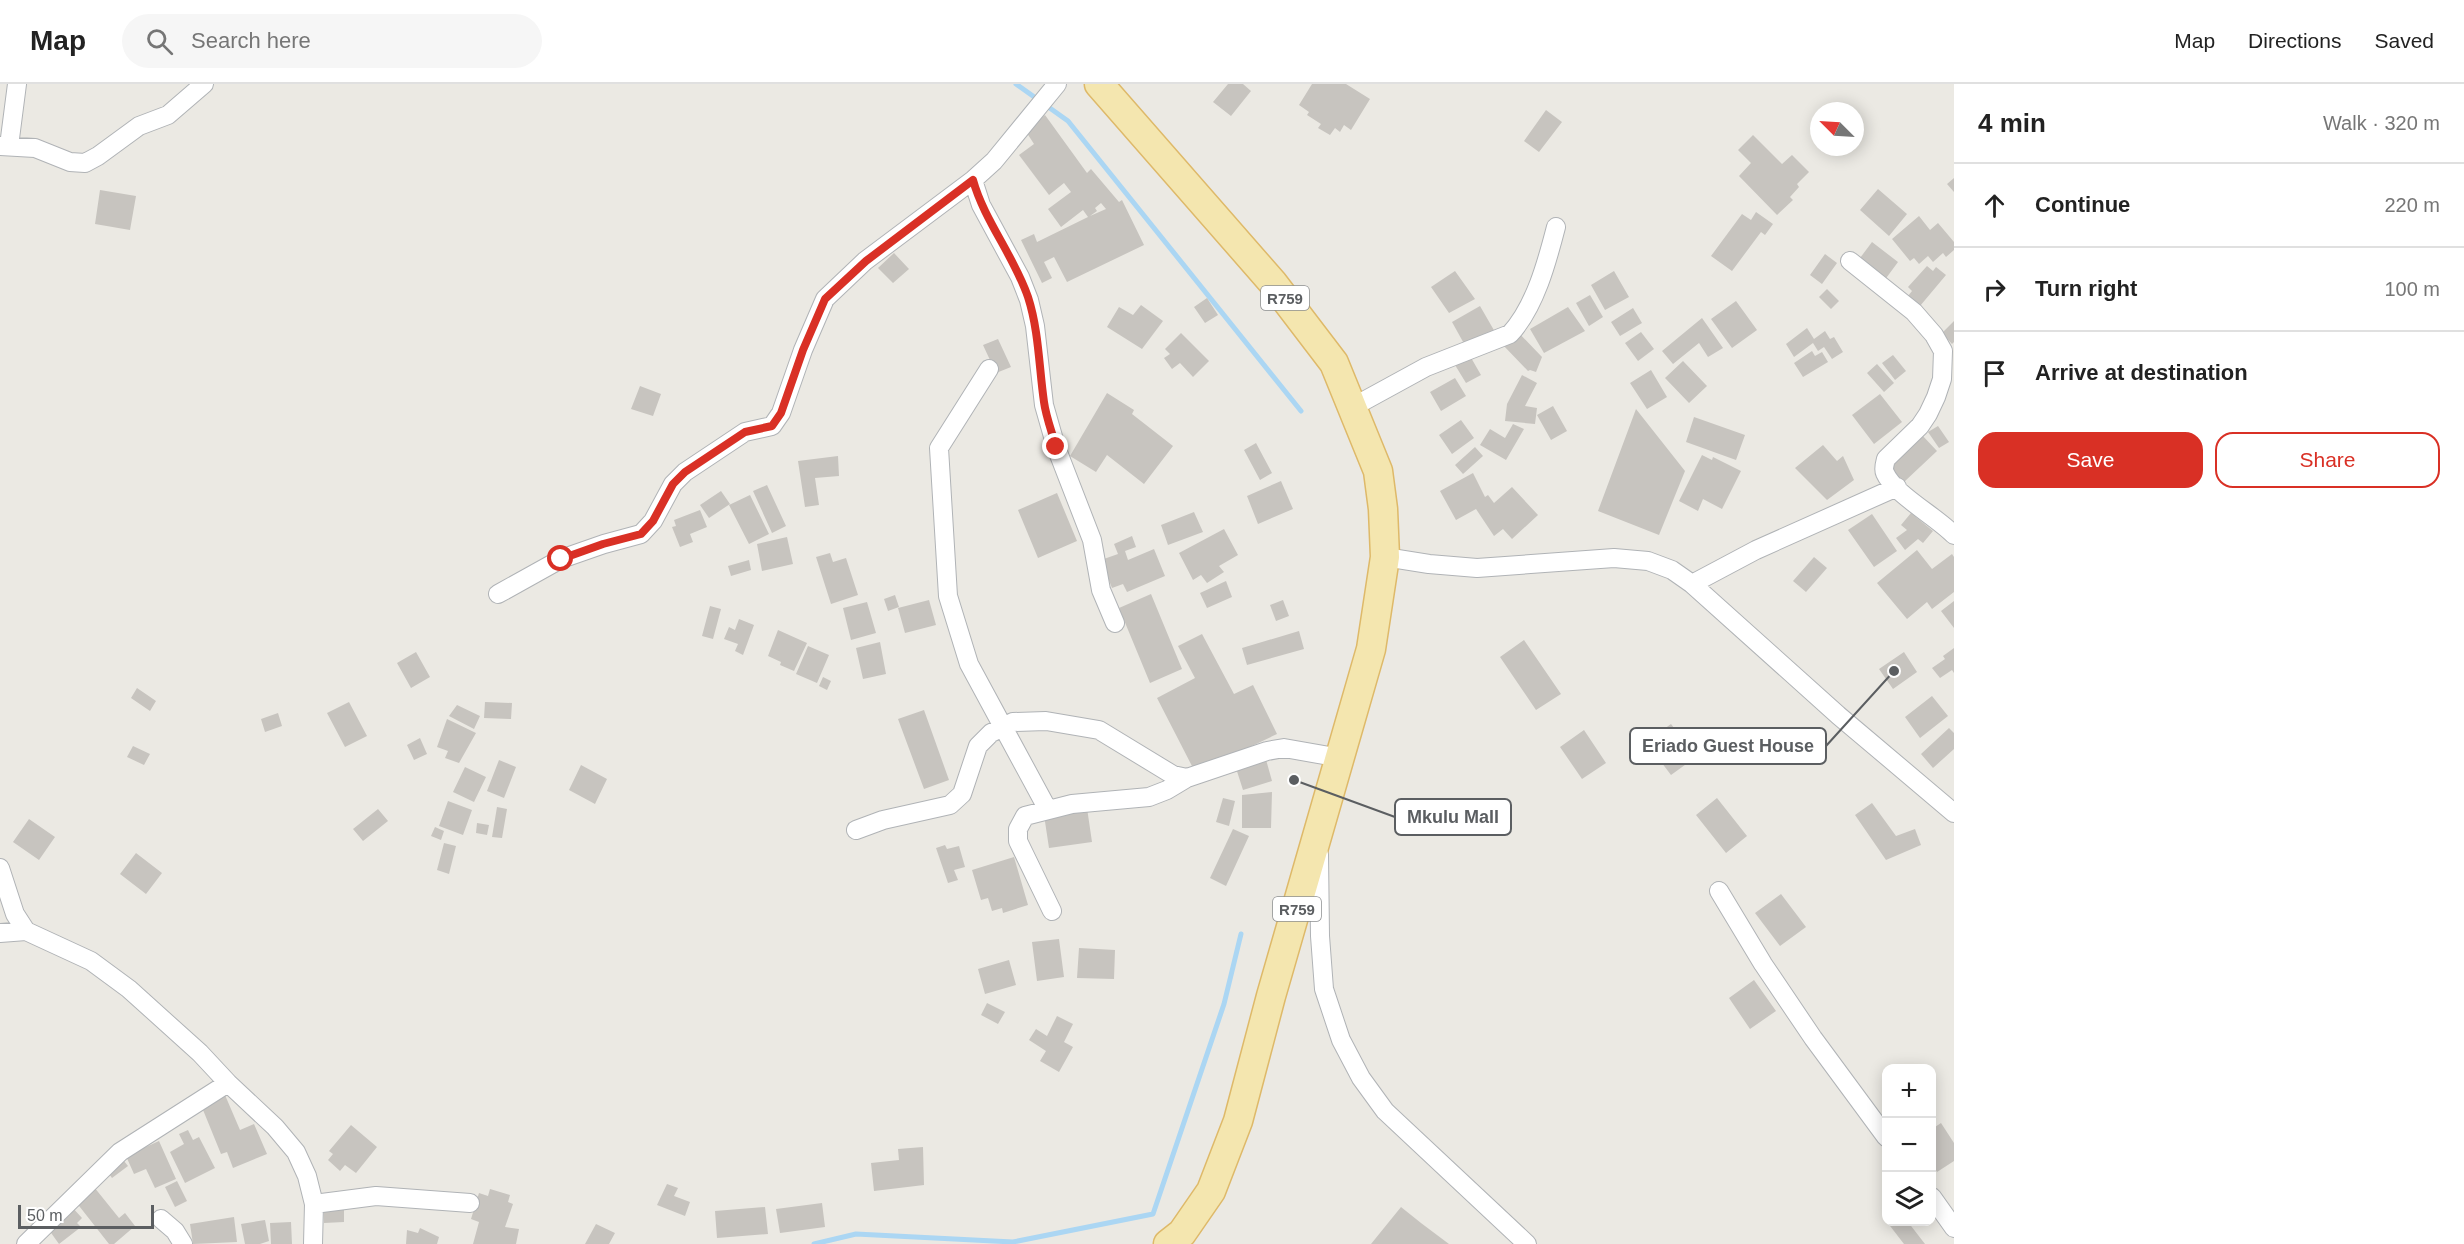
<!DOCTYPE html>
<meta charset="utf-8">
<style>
:root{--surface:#fff;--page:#f6f6f6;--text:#222;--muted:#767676;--line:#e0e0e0;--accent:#d93025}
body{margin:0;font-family:Arial,sans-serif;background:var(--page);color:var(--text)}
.controls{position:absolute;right:18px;bottom:18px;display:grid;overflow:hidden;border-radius:12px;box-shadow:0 3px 15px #0003}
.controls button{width:54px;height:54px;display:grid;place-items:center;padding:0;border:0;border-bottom:2px solid var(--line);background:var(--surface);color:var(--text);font:30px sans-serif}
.compass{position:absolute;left:1810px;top:18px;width:54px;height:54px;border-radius:50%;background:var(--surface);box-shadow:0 3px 15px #0003;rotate:294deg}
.scale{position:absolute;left:18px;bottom:15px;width:136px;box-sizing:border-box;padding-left:6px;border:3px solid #5b5e61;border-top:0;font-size:16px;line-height:21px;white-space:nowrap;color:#5b5e61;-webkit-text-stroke:4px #fff;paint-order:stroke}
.stop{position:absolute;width:18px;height:18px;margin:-14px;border:4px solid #d93025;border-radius:50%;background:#fff}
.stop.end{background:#d93025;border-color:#fff;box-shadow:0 2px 6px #0008}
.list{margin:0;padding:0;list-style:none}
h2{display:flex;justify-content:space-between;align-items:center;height:78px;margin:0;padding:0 24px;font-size:26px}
h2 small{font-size:20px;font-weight:400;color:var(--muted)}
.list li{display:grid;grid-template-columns:39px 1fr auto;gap:18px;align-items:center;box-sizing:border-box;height:84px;padding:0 24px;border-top:2px solid var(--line)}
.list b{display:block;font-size:22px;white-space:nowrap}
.list em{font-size:20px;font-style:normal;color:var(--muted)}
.actions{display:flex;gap:12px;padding:18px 24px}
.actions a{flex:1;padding:14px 0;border:2px solid var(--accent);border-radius:18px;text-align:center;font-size:21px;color:var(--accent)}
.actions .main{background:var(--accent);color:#fff}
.icon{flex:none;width:33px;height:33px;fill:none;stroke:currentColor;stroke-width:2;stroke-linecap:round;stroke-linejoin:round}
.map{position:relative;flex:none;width:1954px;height:1160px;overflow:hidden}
header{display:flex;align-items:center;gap:36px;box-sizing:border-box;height:84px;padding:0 30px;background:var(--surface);border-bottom:2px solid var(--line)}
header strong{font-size:28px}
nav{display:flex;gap:33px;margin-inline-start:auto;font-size:21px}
.search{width:420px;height:54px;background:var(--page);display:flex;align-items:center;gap:15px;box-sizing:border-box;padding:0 21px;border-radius:33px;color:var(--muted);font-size:22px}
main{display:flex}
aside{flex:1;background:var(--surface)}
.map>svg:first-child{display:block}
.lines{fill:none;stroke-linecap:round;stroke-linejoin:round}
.stream{stroke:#abd6f3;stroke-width:5}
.building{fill:#c7c4bf;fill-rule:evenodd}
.minor-casing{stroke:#b0b3b6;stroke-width:20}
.primary-casing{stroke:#deb969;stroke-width:31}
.minor{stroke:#fff;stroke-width:18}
.primary{stroke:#f4e6af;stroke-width:28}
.route{stroke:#d93025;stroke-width:8}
.labels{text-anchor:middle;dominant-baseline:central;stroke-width:4.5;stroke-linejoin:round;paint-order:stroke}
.shield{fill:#fff;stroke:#8c8e90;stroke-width:1.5}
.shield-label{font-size:15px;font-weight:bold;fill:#5b5e61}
.leader{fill:none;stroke:#5b5e61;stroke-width:2}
.callout-dot{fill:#5b5e61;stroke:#fff;stroke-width:2}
.callout{fill:#fff;stroke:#5b5e61;stroke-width:2}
.callout-label{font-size:18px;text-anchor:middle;font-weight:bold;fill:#5b5e61}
</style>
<header>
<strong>Map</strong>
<div class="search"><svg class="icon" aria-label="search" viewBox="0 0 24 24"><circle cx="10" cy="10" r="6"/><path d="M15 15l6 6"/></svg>Search here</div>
<nav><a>Map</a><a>Directions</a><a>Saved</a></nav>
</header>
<main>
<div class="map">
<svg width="1954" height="1160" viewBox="0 0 1954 1160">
<rect width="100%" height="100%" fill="#ebe9e3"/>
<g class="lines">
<path class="stream" d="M 1016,0 L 1068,37 L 1301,327
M 814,1160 L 856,1150 L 1013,1158 L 1153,1130 L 1224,920 L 1241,850"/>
</g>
<path class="building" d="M 1228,0 L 1243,0 L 1251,7 L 1231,32 L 1213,18 Z
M 1312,0 L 1346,0 L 1370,15 L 1351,46 L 1344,41 L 1340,48 L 1335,44 L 1330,51 L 1318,44 L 1321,40 L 1307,31 L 1309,28 L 1299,21 Z
M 1546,26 L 1562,38 L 1539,68 L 1524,57 Z
M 1045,31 L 1087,89 L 1091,85 L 1119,118 L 1122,116 L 1144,161 L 1067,198 L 1054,173 L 1044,178 L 1052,194 L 1042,199 L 1021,156 L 1034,150 L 1037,158 L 1088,133 L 1083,126 L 1061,143 L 1048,125 L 1071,108 L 1064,99 L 1049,111 L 1019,71 L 1034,60 L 1025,46 ZM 1101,119 L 1106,125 L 1090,132 L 1097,127 L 1095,124 Z
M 1753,51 L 1782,80 L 1792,71 L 1809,88 L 1797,100 L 1799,103 L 1790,113 L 1793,116 L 1777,131 L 1739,92 L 1751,79 L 1738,66 Z
M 1954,94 L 1954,108 L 1947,100 Z
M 1878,105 L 1907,130 L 1889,152 L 1860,126 Z
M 100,106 L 136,112 L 130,146 L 95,140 Z
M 1756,128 L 1773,140 L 1765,151 L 1761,148 L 1732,187 L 1711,172 L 1742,130 L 1751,136 Z
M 1919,132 L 1930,146 L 1938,139 L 1954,158 L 1954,166 L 1946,173 L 1943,169 L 1933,178 L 1928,172 L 1919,180 L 1914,174 L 1910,177 L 1892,155 Z
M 1872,158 L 1898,178 L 1884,197 L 1857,178 Z
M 894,169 L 909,185 L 893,199 L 878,184 Z
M 1825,170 L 1837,179 L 1822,200 L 1810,191 Z
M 1927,182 L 1933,187 L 1936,183 L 1946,191 L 1920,222 L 1908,212 L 1912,207 L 1908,203 Z
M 1455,187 L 1475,215 L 1449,229 L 1431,203 Z
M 1614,187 L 1629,213 L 1605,226 L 1591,201 Z
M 1827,205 L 1839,217 L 1831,225 L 1819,213 Z
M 1590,211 L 1603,233 L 1589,242 L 1576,219 Z
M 1207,214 L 1218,231 L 1205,239 L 1194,223 Z
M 1736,217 L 1757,246 L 1732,264 L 1711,235 Z
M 1141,221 L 1163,237 L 1142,265 L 1107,243 L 1119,223 L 1133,231 Z
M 1480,222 L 1495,248 L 1467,265 L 1452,238 Z
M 1568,223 L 1585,247 L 1544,269 L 1530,245 Z
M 1633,224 L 1642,239 L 1620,252 L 1611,238 Z
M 1702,234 L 1723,264 L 1708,273 L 1699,259 L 1673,280 L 1662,267 Z
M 1954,237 L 1954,258 L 1952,260 L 1942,249 Z
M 1807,244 L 1814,255 L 1825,247 L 1830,255 L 1834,253 L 1843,268 L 1832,275 L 1824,263 L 1818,267 L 1813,259 L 1794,273 L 1786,260 Z
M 1516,246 L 1542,273 L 1536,288 L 1530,286 L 1528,287 L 1502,260 Z
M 1641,248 L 1654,265 L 1638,277 L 1625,259 Z
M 1181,249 L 1209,277 L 1193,293 L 1180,279 L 1172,285 L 1164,274 L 1170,270 L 1165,265 Z
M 998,255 L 1011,283 L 996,289 L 983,261 Z
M 1812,267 L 1815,272 L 1822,268 L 1828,278 L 1803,293 L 1794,279 Z
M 1893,271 L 1906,287 L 1895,296 L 1882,279 Z
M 1470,272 L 1481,291 L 1466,299 L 1455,281 Z
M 1683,277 L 1707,302 L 1689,319 L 1665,294 Z
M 1877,280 L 1894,299 L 1884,308 L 1867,289 Z
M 1651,286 L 1667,313 L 1647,325 L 1630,299 Z
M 1522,291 L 1537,299 L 1525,322 L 1537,324 L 1535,340 L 1505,337 L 1507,320 Z
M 1455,294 L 1466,312 L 1441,327 L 1430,308 Z
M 640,302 L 661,310 L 653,332 L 631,325 Z
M 1107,309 L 1134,326 L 1132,330 L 1173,362 L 1144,400 L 1107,371 L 1096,388 L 1070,372 Z
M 1880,310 L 1902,338 L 1874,360 L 1852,331 Z
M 1553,322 L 1567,347 L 1551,356 L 1537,331 Z
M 1636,325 L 1685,387 L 1659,451 L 1598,427 Z
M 1694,333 L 1745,351 L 1736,376 L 1686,358 Z
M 1461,336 L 1474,354 L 1452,370 L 1439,351 Z
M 1513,340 L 1524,345 L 1506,376 L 1480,361 L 1490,345 L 1505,354 Z
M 1938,342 L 1949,358 L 1939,364 L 1928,348 Z
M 1921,350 L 1937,367 L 1904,398 L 1888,381 Z
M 1256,359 L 1272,389 L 1260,396 L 1244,366 Z
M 1823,361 L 1837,377 L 1843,372 L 1854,396 L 1827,416 L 1795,384 Z
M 1475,363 L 1483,372 L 1463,390 L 1455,381 Z
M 1702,371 L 1712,376 L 1713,373 L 1741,387 L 1722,425 L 1703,415 L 1698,427 L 1679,417 Z
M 838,372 L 839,392 L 815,394 L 819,421 L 805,423 L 798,377 Z
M 1473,389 L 1485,413 L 1488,411 L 1494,419 L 1512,403 L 1538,431 L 1512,455 L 1503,445 L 1494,452 L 1476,425 L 1456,436 L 1440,407 Z
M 1281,397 L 1293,425 L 1258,440 L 1247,412 Z
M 767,401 L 786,442 L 772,449 L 753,407 Z
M 721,407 L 730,420 L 709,434 L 700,421 Z
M 1057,409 L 1077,457 L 1038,474 L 1018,426 Z
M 750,411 L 769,450 L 749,460 L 729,421 Z
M 700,426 L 707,443 L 690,450 L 693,458 L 680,463 L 672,443 L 676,442 L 674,436 Z
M 1194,428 L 1203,448 L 1168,461 L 1161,441 Z
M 1911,429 L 1933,447 L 1923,459 L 1918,455 L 1905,466 L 1896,454 L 1907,446 L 1901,441 Z
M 1872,430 L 1897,467 L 1874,483 L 1848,446 Z
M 1224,445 L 1238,471 L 1219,482 L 1224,488 L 1207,499 L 1201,491 L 1193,496 L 1179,469 Z
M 1132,452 L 1136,463 L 1125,467 L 1128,476 L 1154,465 L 1165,492 L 1127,508 L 1123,500 L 1112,504 L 1101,476 L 1118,470 L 1114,460 Z
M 787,453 L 793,480 L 762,487 L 757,460 Z
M 1917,466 L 1932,485 L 1952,470 L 1954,473 L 1954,508 L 1932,525 L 1927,518 L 1907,535 L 1877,499 Z
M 830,469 L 833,478 L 846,474 L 858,511 L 831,520 L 816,473 Z
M 1814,473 L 1827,484 L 1806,508 L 1793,497 Z
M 749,476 L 751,486 L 731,492 L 728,482 Z
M 1226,497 L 1232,513 L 1207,524 L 1200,509 Z
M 1151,510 L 1182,585 L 1150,599 L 1119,524 Z
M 895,511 L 899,523 L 888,527 L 884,515 Z
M 929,516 L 936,541 L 905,549 L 898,524 Z
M 1283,516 L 1289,532 L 1276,537 L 1270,521 Z
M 1954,517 L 1954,544 L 1941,527 Z
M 867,518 L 876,549 L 851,556 L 843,524 Z
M 710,522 L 721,525 L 713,555 L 702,552 Z
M 739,535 L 754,541 L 743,571 L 735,567 L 738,560 L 724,555 L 729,543 L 735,546 Z
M 778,546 L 807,559 L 794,587 L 780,581 L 781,578 L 768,572 Z
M 1299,547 L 1304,565 L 1247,581 L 1242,564 Z
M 1202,550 L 1234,610 L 1253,601 L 1277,650 L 1237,669 L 1193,684 L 1157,614 L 1195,594 L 1178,562 Z
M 1524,556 L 1561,610 L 1536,626 L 1500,573 Z
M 880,558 L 886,590 L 863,595 L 856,564 Z
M 808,562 L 829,571 L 817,599 L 796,590 Z
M 1954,564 L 1954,589 L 1952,586 L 1940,594 L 1932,584 L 1945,575 L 1943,572 Z
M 416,568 L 430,593 L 411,604 L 397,579 Z
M 1904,568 L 1917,588 L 1893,605 L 1879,585 Z
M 823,593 L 831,597 L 827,606 L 819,602 Z
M 137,604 L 156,617 L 150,627 L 131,614 Z
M 1932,612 L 1948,632 L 1920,654 L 1905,633 Z
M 349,618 L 367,652 L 345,663 L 327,629 Z
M 485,618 L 512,619 L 511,635 L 484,634 Z
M 457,621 L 480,632 L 474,645 L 449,632 Z
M 924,626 L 949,696 L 924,705 L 898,635 Z
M 278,629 L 282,642 L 265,648 L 261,635 Z
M 447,635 L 476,649 L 459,679 L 445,674 L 448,667 L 437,663 Z
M 1671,640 L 1696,673 L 1671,691 L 1646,658 Z
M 1949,644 L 1954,649 L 1954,665 L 1933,684 L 1921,670 Z
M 1584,646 L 1606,679 L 1582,695 L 1560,663 Z
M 420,654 L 427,670 L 414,676 L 407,661 Z
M 133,662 L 150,670 L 144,681 L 127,673 Z
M 1265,672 L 1272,697 L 1243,706 L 1235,681 Z
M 499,676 L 516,683 L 504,714 L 487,707 Z
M 581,681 L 607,695 L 595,720 L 569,706 Z
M 465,683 L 486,693 L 474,718 L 453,708 Z
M 1272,708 L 1271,744 L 1242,744 L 1242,711 Z
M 1223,714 L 1235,717 L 1229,742 L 1216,738 Z
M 1717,714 L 1747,752 L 1726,769 L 1696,731 Z
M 448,717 L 472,726 L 463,751 L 439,742 Z
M 1872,719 L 1896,752 L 1915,745 L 1921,761 L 1886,776 L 1855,731 Z
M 497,723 L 507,725 L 502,754 L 492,753 Z
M 1087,724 L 1092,758 L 1049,764 L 1044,731 Z
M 378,725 L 388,737 L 363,757 L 353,745 Z
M 29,735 L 55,753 L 39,776 L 13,758 Z
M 477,739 L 489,741 L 487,751 L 476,749 Z
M 435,743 L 444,747 L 441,756 L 431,752 Z
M 1233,745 L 1249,752 L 1226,802 L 1210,794 Z
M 444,759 L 456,762 L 449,790 L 437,786 Z
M 945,761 L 947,765 L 959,762 L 965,783 L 954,786 L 958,796 L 948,799 L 936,764 Z
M 136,769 L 162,789 L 146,810 L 120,790 Z
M 1014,773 L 1028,821 L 1003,829 L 1002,824 L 992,827 L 988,814 L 981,816 L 972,786 Z
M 1781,810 L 1806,843 L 1780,862 L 1755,829 Z
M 1059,855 L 1064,893 L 1037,897 L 1032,858 Z
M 1079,864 L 1115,866 L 1114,895 L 1077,894 Z
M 1009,876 L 1016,901 L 985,910 L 978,885 Z
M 1754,896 L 1776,927 L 1750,945 L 1729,914 Z
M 987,919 L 1005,928 L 998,940 L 981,931 Z
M 1057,932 L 1073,940 L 1064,958 L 1073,963 L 1059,988 L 1040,977 L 1046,967 L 1029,956 L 1036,945 L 1047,952 Z
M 225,1011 L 240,1046 L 254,1040 L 267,1070 L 233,1084 L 227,1068 L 221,1070 L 201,1021 Z
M 1941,1039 L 1954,1059 L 1954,1077 L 1937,1088 L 1932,1080 L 1932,1045 Z
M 351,1041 L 377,1063 L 356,1089 L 345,1081 L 340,1087 L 328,1076 L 333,1070 L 329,1067 Z
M 188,1046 L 193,1056 L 199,1053 L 215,1084 L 185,1099 L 170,1068 L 184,1060 L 179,1050 Z
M 159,1057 L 176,1095 L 155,1104 L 146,1085 L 134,1090 L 126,1072 Z
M 923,1063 L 924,1101 L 874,1107 L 871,1079 L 899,1076 L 898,1065 Z
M 120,1072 L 128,1082 L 112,1094 L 105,1084 Z
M 177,1097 L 187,1117 L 175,1123 L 165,1103 Z
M 667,1100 L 678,1104 L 674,1112 L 690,1118 L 685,1132 L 657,1121 Z
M 94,1103 L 119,1134 L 125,1129 L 135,1142 L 114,1160 L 109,1160 L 76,1118 Z
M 490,1105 L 510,1111 L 508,1118 L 513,1120 L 505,1143 L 519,1145 L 516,1160 L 473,1160 L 479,1138 L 471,1135 L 479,1109 L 488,1112 Z
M 822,1119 L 825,1143 L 780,1149 L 776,1125 Z
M 71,1122 L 82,1134 L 77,1139 L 81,1143 L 59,1160 L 49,1146 Z
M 765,1123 L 768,1150 L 717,1154 L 715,1127 Z
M 1401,1123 L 1421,1139 L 1449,1160 L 1371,1160 Z
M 324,1125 L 344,1125 L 344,1138 L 324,1139 Z
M 234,1133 L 237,1158 L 193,1160 L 190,1140 Z
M 265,1136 L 269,1157 L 260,1160 L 245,1160 L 241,1140 Z
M 291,1138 L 292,1160 L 271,1160 L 270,1139 Z
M 1887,1138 L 1908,1138 L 1925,1160 L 1904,1160 Z
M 596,1140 L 615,1149 L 609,1160 L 585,1160 Z
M 420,1144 L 439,1153 L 437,1160 L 406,1160 L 407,1146 L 418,1149 Z"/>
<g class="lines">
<g class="minor-casing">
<path id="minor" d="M 0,62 L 35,64 L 70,78 L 85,79 L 98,72 L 139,42 L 168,31 L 204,0
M 9,62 L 17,0
M 973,96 L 981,121 L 1020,193 L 1029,216 L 1035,242 L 1044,321 L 1056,363 L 1092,456 L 1101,506 L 1115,539
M 1850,177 L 1914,228 L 1934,251 L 1943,267 L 1942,295 L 1936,313 L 1928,330 L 1920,342 L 1886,375 C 1885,379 1883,385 1885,389 C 1894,410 1937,433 1954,451
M 989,285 L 939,364 L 948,512 L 969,580 L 1048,726
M 1351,324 L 1426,283 L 1510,250 C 1535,223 1547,178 1556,143
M 1385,473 L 1429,480 L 1477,484 L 1614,474 L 1648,477 L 1672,486 L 1692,500 L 1838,631 L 1954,729
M 1692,500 L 1756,466 L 1897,403
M 498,510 L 561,475 L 604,460 L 641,450 L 653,437 L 673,400 L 685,388 L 745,348 L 772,342 L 781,329 L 803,266 L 825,215 L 865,177 L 973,96 L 994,77 L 1057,0
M 856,746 L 883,736 L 950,721 L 962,710 L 978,662 L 991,649 L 1013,638 L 1046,637 L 1099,646 L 1173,691 L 1187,694 L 1267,667 L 1284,664 L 1341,674
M 1319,770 L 1320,852 L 1324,905 L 1341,956 L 1361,994 L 1385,1027 L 1527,1160
M 0,784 L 15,830 L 26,847 L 91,877 L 129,905 L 200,969 L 228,999 L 275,1043 L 296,1068 L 307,1092 L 314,1120 L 313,1160
M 1719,807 L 1763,880 L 1813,954 L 1886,1053
M 1052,827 L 1018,757 L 1018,745 L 1025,732 L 1072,720 L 1149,713 L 1167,706 L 1187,694
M 0,849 L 26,847
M 1932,1113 L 1954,1144
M 314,1120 L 376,1112 L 470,1119
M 161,1135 L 175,1147 L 183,1160
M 26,1160 L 120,1068 L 228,999"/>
</g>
<g class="primary-casing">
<path id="primary" d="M 1099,0 L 1273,199 L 1334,279 L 1378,387 L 1383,425 L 1385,473 L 1371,565 L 1271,912 L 1238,1037 L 1211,1107 L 1182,1149 L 1168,1160"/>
</g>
<use href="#minor" class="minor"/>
<use href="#primary" class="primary"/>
</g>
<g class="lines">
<path class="route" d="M 561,475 L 603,460 L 641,450 L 653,437 L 673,400 L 685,388 L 745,348 L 772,342 L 781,329 L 803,266 L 825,215 L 866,177 L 973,96 C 984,136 1014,172 1028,213 C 1039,247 1039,284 1044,318 C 1046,333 1052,348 1056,363"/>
</g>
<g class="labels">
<g class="shield">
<rect x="1261" y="202" width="48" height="24" rx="4.5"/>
<rect x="1273" y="813" width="48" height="24" rx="4.5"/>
</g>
<g class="shield-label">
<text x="1285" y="214">R759</text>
<text x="1297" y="825">R759</text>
</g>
</g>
<path class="leader" d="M1894 587L1826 662M1294 696L1395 733"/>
<g class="callout-dot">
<circle cx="1894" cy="587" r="6"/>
<circle cx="1294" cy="696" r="6"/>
</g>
<g class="callout">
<rect x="1630" y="644" width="196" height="36" rx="6"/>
<rect x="1395" y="715" width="116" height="36" rx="6"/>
</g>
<g class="callout-label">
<text x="1728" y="668">Eriado Guest House</text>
<text x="1453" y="739">Mkulu Mall</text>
</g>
</svg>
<div class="controls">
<button>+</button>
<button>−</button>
<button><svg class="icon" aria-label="layers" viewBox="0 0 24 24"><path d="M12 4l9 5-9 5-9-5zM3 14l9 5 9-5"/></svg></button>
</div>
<svg class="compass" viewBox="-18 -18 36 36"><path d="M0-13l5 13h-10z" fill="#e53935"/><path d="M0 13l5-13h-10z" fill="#767676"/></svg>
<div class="scale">50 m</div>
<div class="stop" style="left:561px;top:475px"></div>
<div class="stop end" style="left:1056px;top:363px"></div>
</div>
<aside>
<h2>4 min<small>Walk · 320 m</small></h2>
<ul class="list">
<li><svg class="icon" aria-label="ahead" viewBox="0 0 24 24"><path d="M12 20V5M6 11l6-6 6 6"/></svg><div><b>Continue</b></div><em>220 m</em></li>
<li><svg class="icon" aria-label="right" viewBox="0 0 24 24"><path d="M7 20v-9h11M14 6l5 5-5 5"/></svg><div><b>Turn right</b></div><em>100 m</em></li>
<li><svg class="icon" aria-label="arrive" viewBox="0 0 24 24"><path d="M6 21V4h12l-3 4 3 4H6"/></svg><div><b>Arrive at destination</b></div></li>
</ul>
<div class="actions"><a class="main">Save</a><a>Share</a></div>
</aside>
</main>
